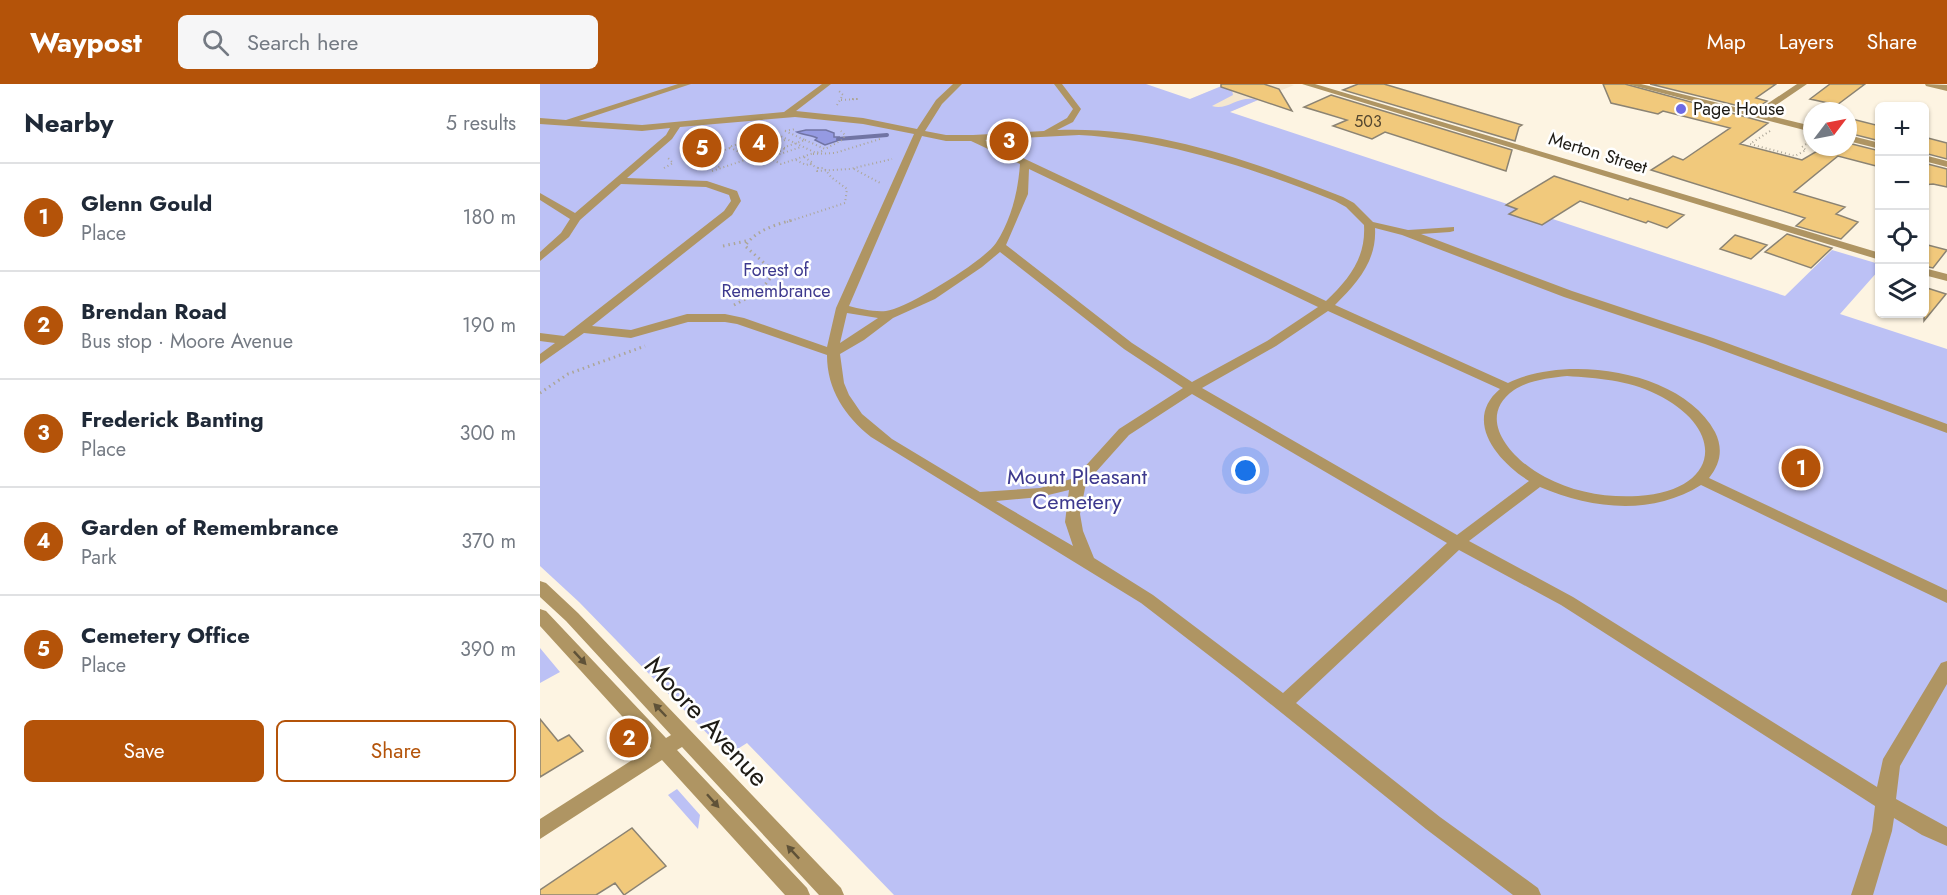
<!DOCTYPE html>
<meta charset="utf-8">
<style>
:root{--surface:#fff;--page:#f6f6f7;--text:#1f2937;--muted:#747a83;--line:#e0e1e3;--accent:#b45309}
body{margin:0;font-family:Jost,sans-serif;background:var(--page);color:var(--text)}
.controls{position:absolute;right:18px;top:18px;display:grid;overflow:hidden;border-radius:9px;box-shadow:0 2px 4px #0004}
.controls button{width:54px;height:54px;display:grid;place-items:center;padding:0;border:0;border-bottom:2px solid var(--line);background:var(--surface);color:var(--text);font:30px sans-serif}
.compass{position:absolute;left:1263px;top:18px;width:54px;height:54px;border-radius:50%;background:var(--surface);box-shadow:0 2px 4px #0004;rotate:58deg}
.you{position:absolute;left:706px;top:387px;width:21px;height:21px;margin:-15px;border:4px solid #fff;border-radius:50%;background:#1a73e8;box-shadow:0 0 0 9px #1a73e833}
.badge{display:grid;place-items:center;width:39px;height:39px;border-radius:50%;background:var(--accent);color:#fff;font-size:20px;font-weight:700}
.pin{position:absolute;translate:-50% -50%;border:3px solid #fff;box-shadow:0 2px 6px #0006}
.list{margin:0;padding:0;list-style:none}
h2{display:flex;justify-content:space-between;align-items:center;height:78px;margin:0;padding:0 24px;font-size:26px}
h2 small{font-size:20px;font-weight:400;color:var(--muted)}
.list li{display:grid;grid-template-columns:39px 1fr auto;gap:18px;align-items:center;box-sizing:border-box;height:108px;padding:0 24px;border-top:2px solid var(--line)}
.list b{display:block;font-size:22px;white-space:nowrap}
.list p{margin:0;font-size:20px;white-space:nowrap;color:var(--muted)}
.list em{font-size:20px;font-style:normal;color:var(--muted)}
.actions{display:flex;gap:12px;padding:18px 24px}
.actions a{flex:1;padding:14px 0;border:2px solid var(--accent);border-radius:9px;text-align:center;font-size:21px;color:var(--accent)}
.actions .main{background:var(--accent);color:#fff}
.icon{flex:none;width:33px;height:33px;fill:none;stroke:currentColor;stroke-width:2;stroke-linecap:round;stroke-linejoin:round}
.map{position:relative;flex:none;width:1407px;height:811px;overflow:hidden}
header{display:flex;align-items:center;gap:36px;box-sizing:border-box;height:84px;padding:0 30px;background:var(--accent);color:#fff}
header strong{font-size:28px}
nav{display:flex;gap:33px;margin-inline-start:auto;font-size:21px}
.search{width:420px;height:54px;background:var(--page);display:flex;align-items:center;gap:15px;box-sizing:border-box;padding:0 21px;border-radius:9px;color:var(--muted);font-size:22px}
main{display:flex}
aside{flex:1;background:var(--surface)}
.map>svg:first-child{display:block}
.built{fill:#f5e7cf}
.green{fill:#bcc1f5}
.water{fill:#959ae2;stroke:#7174a4;stroke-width:1.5}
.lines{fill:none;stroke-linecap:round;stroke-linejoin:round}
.stream{stroke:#7174a4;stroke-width:4}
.building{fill:#f1c97c;stroke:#8b8373;stroke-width:1.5}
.path-far1{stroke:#aca698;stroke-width:2;stroke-dasharray:1 3;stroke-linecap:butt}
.path{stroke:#aca698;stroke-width:3;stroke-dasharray:1.5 4;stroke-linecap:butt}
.minor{fill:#af9563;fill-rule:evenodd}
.oneway{fill:#5f5238}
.poi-dot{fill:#6d6ae4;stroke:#fff;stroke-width:2}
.labels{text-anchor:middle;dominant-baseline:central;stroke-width:5;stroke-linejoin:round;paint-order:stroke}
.far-number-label{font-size:16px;fill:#53462f}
.far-poi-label{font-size:18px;fill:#1e1b15;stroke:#fff;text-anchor:start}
.far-street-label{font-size:18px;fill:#1e1b15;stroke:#fff}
.far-park-label{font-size:18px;fill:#3d398e;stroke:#fff}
.park-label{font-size:22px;fill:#3d398e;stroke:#fff}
.near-street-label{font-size:27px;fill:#1e1b15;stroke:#fff}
</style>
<header>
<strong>Waypost</strong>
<div class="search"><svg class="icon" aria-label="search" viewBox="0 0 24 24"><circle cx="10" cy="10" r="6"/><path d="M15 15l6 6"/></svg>Search here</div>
<nav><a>Map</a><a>Layers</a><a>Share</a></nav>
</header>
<main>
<aside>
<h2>Nearby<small>5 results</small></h2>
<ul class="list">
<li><span class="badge">1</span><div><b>Glenn Gould</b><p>Place</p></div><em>180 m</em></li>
<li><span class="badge">2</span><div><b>Brendan Road</b><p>Bus stop · Moore Avenue</p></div><em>190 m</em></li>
<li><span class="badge">3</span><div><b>Frederick Banting</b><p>Place</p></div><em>300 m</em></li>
<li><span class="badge">4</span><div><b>Garden of Remembrance</b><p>Park</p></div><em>370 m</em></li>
<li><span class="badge">5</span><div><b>Cemetery Office</b><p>Place</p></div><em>390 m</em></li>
</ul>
<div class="actions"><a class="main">Save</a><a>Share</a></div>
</aside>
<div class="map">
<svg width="1407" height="811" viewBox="0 0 1407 811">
<rect width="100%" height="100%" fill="#fdf4e2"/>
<path class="built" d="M 688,0 L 750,0 L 754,1 L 689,28 L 650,15 Z"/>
<path class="green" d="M 0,0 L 606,0 L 650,15 L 684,1 L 692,6 L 693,11 L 672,22 C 688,27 699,10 718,16 L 690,28 L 1245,212 L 1292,166 L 1339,180 L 1339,186 L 1300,230 L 1407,265 L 1407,811 L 354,811 L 207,659 L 188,671 L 39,518 L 0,482 Z
M 0,564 L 20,588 L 0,599 Z
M 137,705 L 160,731 L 158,745 L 128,711 Z"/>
<path class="water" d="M 266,46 L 286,46 L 294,49 L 294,53 L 299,53 L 297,57 L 285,61 L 275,56 L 277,54 C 272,51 263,51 257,48 Z"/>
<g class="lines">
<path class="stream" d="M 298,55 L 347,51"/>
</g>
<path class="building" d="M 681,0 L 724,0 L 739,5 L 752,27 L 681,3 Z
M 818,0 L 844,0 L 982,41 L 979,43 L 975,57 L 803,6 Z
M 1063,0 L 1085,0 L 1228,39 L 1200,60 L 1262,76 L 1284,63 L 1308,63 L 1308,59 L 1340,67 L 1340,83 L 1298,72 L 1254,108 L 1305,123 L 1296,130 L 1318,138 L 1301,155 L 1256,142 L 1265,134 L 1111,86 L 1133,72 L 1143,76 L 1190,44 L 1123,27 L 1118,30 L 1071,19 Z
M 1110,0 L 1236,0 L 1216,14 L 1227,17 L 1215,26 Z
M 1290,0 L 1325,0 L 1297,21 L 1270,15 Z
M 791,11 L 972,66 L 966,87 L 845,48 L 832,55 L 793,42 L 807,36 L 764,23 Z
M 1308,34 L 1340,42 L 1340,57 L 1308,49 Z
M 1384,53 L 1407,59 L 1407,75 L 1384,69 Z
M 1384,79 L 1407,85 L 1407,103 L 1393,100 L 1384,101 Z
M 1014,92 L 1088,116 L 1090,114 L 1144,131 L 1127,144 L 1108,137 L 1106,139 L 1040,117 L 1002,141 L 969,130 L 977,125 L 966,121 Z
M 1247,150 L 1292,164 L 1271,184 L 1225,168 Z
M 1195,151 L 1227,161 L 1211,175 L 1180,165 Z
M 1384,160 L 1407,166 L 1393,184 L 1384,182 Z
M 1384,203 L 1406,210 L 1384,237 Z
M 0,635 L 18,657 L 29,651 L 43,667 L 0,693 Z
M 92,744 L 126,782 L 84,811 L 75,799 L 56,811 L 0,811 L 0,806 Z"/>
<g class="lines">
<path class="path-far1" d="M 301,16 L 317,15 L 311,15
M 297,21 L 303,11 L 298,6
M 245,47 L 256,45
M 245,47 L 265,56 L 245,63
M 1230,47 L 1210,60 L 1255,72 L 1266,66 L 1262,63 L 1269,58
M 234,49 L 276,69 L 285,66
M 144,54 L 152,56 L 166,53
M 265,56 L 285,65 L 302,56 L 305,51 L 301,47
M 201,60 L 241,80 L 274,69
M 236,63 L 246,64 L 240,67 L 233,66 Z
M 213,65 L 245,56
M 273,70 L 295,69 L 340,55
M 211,74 L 233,67
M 228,74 L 261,63
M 256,76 L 266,81 L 273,79 L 264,73
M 270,80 L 278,84 L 277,87 L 310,85 L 352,75
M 179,83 L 164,74 L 190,64
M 124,84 L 133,79 L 127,73
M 314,85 L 342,100
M 172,87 L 211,74 L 189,63 L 233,49 L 239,44
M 247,138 L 305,119 L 307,105 L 291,93 L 284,84 L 278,84"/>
<path class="path" d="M 183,162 L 206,157
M 194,221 L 219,208 L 232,192 L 232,186 L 205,162 C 216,146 235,141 252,136
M 0,309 L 28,290 L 105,262"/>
<path class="minor" d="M 138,0 L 151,0 L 39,37 L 102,41 L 244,28 L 282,0 L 291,0 L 256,27 L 323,34 L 377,45 L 396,16 L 413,0 L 422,0 L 402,20 L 385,47 L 406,51 L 433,51 L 504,47 L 527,34 L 533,25 L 514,0 L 522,0 L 541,25 L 533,38 L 517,46 C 616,42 712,77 803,113 L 814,119 L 833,138 L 868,146 L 914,143 L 914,147 L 910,148 L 881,150 L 1032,207 L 1173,254 L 1407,340 L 1407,349 L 1165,260 L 1024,213 L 862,151 L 835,144 C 837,177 817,199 795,221 L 968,299 C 1026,270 1142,286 1175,348 C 1183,364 1181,379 1169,394 L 1407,506 L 1407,519 L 1161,401 C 1112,432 1051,425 1000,403 L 929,457 L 1033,513 L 1337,703 L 1343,675 L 1401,579 L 1407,577 L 1407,600 L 1360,682 L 1356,715 L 1407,743 L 1407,762 L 1382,751 L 1354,734 L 1352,747 L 1333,811 L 1311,811 L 1332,747 L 1335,722 L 1021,521 L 919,466 L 756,619 L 900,733 L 998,804 L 1001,811 L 973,811 L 886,745 L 697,593 L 601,519 L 331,353 C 305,332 287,306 287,271 L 197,240 L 185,238 L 148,238 L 91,254 L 44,249 L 0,280 L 0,270 L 15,259 L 0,257 L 0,249 L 24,252 L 184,127 L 191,117 L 189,111 L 166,103 L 81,100 L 40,136 L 29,153 L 0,177 L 0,168 L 21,149 L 30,135 L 0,116 L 0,109 L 35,129 L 126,51 L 130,44 L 102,47 L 0,40 L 0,34 L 26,36 ZM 255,33 L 323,40 L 374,50 L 296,224 L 287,263 L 204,234 L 185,230 L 147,230 L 91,246 L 52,242 L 192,131 L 201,117 L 197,107 L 167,97 L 87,94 L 132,55 L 140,43 ZM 539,51 C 629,56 712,84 795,117 L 806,123 L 824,141 C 826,174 809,195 786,217 L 445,56 ZM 382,52 L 406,57 L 431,57 L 480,80 C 478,108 471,136 456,159 C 444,177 366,225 346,227 C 334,228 320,225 309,222 ZM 489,85 L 778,223 L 727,257 L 652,298 L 592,259 L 466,161 L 488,110 ZM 460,168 L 584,265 L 643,304 L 579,345 L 541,387 L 531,395 L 500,404 L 440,408 L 352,355 L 322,330 L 309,311 L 304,299 L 300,270 L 324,256 L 353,234 L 395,215 L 442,183 ZM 788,227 L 960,305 C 923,336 957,377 989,397 L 917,451 L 662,304 L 736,262 ZM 307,229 L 338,234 L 300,259 ZM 1027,292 C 1057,294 1088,296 1116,310 C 1188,345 1180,407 1098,412 C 1066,414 1033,408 1005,393 C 974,377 933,335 974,306 C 989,296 1010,294 1027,292 ZM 652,310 L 907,459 L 743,609 L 613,511 L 554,474 L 543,447 L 540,430 L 546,399 L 589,351 ZM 529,406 L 525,438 L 533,462 L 456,417 L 500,413 Z
M 762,0 L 775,0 L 1340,169 L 1340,176 Z
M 1087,0 L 1101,0 L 1215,28 L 1257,0 L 1267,0 L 1223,30 L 1272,42 L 1272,48 Z
M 1385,0 L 1407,1 L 1407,7 L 1386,2 Z
M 1308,51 L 1340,59 L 1340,65 L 1308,57 Z
M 1384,71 L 1407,77 L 1407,83 L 1384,77 Z
M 1384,184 L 1407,190 L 1407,197 L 1384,191 Z
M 0,497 L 6,499 L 38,529 L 301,804 L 304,811 L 279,811 L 142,663 L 137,666 L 267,804 L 270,811 L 245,811 L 122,676 L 0,755 L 0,735 L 111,664 L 0,542 L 0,525 L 6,527 L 126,654 L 131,651 L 26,537 L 0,513 Z"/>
</g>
<defs><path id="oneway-solid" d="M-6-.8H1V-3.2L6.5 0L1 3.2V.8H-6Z" transform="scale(1.5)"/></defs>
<g class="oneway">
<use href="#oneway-solid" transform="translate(40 574) rotate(47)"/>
<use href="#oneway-solid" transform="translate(120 626) rotate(-134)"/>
<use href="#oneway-solid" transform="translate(173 717) rotate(48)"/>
<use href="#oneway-solid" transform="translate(253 768) rotate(-133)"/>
</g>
<circle class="poi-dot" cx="1141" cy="25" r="6"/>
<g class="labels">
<g class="far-number-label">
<text x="828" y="37">503</text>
</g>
<g class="far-poi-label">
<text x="1153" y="25">Page House</text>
</g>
<g class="far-street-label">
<text transform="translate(1058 69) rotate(17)">Merton Street</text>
</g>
<g class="far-park-label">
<text x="236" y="186">Forest of<tspan x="236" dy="21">Remembrance</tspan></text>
</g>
<g class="park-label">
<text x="537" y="392">Mount Pleasant<tspan x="537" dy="25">Cemetery</tspan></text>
</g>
<g class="near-street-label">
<text transform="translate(167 637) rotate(47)">Moore Avenue</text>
</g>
</g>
</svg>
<div class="controls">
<button>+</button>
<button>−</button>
<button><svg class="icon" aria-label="locate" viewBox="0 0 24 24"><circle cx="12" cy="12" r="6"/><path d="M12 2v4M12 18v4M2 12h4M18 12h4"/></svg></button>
<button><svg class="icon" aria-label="layers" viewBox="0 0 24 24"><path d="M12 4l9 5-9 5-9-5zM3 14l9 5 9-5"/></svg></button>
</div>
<svg class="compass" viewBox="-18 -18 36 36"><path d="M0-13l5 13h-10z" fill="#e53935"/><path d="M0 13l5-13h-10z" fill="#747a83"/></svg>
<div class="you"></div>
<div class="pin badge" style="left:1261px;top:384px">1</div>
<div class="pin badge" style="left:89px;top:654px">2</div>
<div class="pin badge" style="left:469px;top:57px">3</div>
<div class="pin badge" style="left:219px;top:59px">4</div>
<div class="pin badge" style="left:162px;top:64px">5</div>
</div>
</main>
